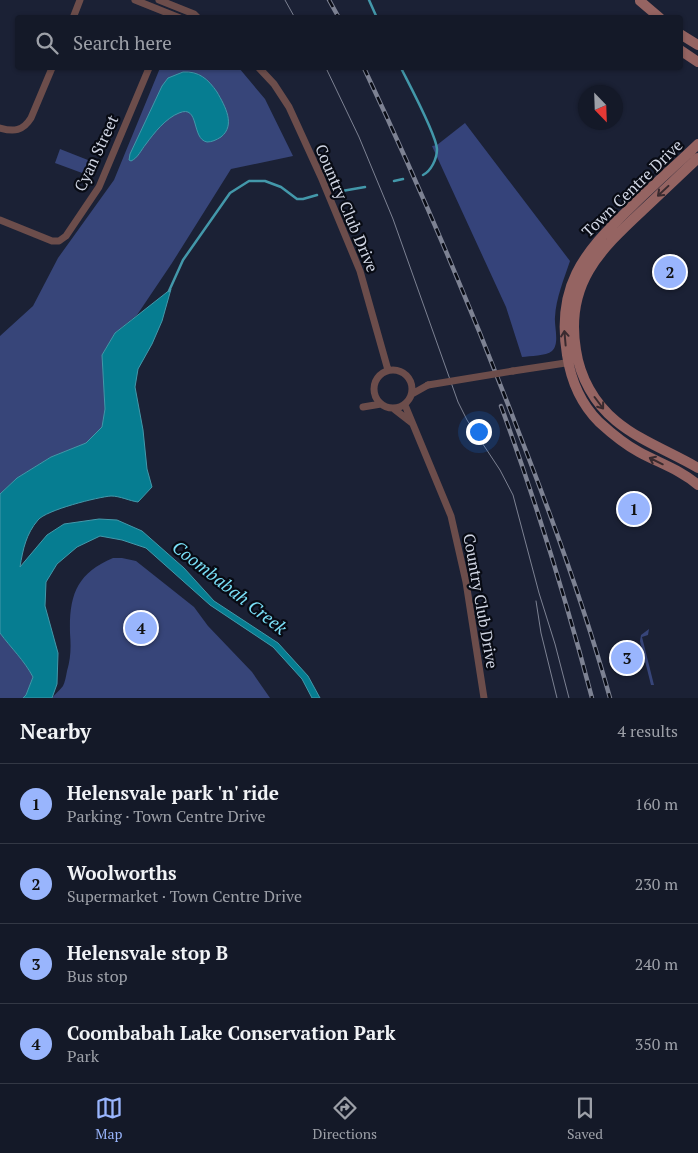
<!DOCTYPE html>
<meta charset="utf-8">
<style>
:root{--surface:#141928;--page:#212634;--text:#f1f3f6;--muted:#9da0a8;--line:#333845;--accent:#99b5fd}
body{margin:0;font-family:"PT Serif",serif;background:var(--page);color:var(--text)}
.compass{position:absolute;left:578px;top:85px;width:45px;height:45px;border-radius:50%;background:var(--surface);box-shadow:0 1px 4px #0004;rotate:157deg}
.you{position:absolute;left:478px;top:431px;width:18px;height:18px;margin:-12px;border:4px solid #fff;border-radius:50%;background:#1a73e8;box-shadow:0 0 0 8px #1a73e833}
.badge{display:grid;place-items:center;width:32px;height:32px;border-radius:50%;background:var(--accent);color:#111;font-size:16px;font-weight:700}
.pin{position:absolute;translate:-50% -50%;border:2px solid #fff;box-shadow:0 1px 5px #0006}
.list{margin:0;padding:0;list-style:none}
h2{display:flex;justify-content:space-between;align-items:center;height:65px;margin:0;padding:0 20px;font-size:21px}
h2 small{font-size:16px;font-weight:400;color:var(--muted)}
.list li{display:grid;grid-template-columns:32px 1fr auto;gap:15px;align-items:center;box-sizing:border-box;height:80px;padding:0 20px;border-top:1px solid var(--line)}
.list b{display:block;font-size:19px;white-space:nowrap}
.list p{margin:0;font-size:16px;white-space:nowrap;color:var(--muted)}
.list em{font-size:16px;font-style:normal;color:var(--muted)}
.icon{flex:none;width:28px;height:28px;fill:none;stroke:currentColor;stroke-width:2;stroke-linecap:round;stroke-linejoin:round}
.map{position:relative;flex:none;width:698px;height:698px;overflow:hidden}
.search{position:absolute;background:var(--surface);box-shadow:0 1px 4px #0004;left:15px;right:15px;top:15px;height:55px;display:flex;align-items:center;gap:12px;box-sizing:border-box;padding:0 18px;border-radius:5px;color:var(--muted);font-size:19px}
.sheet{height:385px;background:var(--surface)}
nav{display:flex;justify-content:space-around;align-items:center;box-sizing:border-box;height:70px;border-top:1px solid var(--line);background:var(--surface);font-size:14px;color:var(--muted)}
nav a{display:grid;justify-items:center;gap:2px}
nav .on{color:var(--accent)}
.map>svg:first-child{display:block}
.green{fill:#374579}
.forest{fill:#35437a}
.water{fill:#067d91;stroke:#4398aa}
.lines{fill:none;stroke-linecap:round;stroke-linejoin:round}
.stream{stroke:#4398aa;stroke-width:2.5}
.street{stroke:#6c4d4b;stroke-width:7}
.secondary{stroke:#956462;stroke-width:10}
.tram{stroke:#7d8293;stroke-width:1}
.rail-casing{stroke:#7d8293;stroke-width:4.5}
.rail{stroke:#080b14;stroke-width:2.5;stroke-dasharray:8;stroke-linecap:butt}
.street-bridge{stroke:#6c4d4b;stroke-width:7}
.oneway{stroke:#392a2f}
.labels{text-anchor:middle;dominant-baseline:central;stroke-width:4.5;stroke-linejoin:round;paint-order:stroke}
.street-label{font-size:16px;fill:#d1d6e4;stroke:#080b14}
.water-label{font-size:18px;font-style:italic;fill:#79def6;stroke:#080b14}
</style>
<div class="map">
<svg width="698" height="698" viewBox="0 0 698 698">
<rect width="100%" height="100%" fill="#1b2135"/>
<path class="green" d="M 160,68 L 239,68 L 265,99 L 293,156 L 231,169 L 172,263 L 137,315 L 115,333 L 102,355 L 105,409 L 102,427 L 86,443 L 51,457 L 17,478 L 0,494 L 0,336 L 33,306 L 58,258 L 114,180 Z
M 60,149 L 98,164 L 93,177 L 55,163 Z
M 113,558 L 122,558 L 136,561 L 194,607 L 208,626 L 252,672 L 270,698 L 52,698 C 55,694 60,690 63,686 C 65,682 66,676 67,671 C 71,658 71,646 70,633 C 69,595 77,573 113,558 Z
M 649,629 L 648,635 L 642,637 L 654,685 L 651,685 L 640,641 L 641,635 Z
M 0,633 C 11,648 24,660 33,677 L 26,695 L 23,698 L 0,698 Z"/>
<path class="forest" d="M 465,123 L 570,261 C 564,279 556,298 555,317 C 554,326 560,344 552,351 C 546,356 530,356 522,357 L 506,307 L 432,146 L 437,145 Z"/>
<path class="water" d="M 183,72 C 199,71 208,79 217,92 C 225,106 236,125 221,137 C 216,140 212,142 207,142 C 191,139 200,104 179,113 C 166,118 154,133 146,144 C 141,150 138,158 131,161 L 129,160 L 130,154 L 162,86 L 168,78 Z
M 171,289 L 162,321 L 152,344 L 138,369 L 135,387 L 143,430 L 147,469 L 152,487 L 138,502 C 130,501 120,496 111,496 C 98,497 46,510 38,520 C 26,534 23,549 20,567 L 47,535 L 64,524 L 99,519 L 117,520 L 142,531 L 184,568 L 214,601 L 278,643 L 308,676 L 320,698 L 312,698 L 302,679 L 273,647 L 210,605 L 146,548 L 122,540 L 100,536 L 77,547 L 57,564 L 46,582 L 45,606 L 58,653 L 57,684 L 52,698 L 23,698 L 26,695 L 33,677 C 24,660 11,648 0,633 L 0,494 L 17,478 L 51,457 L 86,443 L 102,427 L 105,409 L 102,355 L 115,333 Z"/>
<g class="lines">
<path class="stream" d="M 369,0 L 377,18
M 401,68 C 409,84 436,134 437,149 C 437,159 431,171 423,175
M 394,181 L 403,179
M 342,191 L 365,187
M 169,291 L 183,260 L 230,193 L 249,181 L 265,181 L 281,187 L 297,199 L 303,199 L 317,195"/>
<path class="street" d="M 135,0 L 180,18
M 159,0 L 194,14 L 198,18
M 73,18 L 80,0
M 259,68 L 274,84 L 289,107 L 321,177 L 360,271 L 388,370
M 0,128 C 14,132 23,131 31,118 L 52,68
M 0,220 L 52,241 L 59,241 L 66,236 L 99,187 L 149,68
M374 389a19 19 0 1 1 38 0a19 19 0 1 1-38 0Z
M 513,371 L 572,362
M 412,394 L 428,385
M 405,405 L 451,516 L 466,582 L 484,698
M 363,407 L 381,404
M 394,409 L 412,423"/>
<path class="secondary" d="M 640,1 L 660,18
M 680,34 L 698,45
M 680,50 L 698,62
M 698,144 C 675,166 651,187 629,209 C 582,254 556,287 567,355 C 571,381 580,403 599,422 C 611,433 624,444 639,452 C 659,463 681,470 698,485
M 698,158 C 680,175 661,193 643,210 C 599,251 565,284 576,350 C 580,377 594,403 616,421 C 640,441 671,452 698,468"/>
<path class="tram" d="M 285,0 L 295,18
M 326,68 L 359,137 L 393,219 L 458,402 L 467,420 L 500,470 L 513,495 L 539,593 L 555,644 L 569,698
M 536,601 L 541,633 L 557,698"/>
<g class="rail-casing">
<path id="rail" d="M 329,0 L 339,18
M 364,68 C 420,187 472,309 519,433 C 553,520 585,608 610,698
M 501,406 C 536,502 566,599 592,698"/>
</g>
<use href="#rail" class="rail"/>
<path class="street-bridge" d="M 428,385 L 513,371"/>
</g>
<defs><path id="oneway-shaft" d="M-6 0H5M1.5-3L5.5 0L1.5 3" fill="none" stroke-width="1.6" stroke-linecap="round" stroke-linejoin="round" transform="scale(1.25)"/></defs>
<g class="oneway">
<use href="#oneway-shaft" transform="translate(663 191) rotate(137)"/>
<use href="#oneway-shaft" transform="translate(565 338) rotate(-95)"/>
<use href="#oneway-shaft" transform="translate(599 403) rotate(53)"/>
<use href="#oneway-shaft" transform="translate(656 461) rotate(-154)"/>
</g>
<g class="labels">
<g class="street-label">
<text transform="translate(96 153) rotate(-65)">Cyan Street</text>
<text transform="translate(632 188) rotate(-44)">Town Centre Drive</text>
<text transform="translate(347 208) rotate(67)">Country Club Drive</text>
<text transform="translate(481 601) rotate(80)">Country Club Drive</text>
</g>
<g class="water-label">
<text transform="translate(230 587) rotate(38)">Coombabah Creek</text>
</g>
</g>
</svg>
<svg class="compass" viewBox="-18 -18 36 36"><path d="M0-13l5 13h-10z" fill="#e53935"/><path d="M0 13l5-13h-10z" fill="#9da0a8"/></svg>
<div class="you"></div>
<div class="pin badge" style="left:634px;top:509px">1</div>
<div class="pin badge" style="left:670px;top:272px">2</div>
<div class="pin badge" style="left:627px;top:658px">3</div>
<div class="pin badge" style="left:141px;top:628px">4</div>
<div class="search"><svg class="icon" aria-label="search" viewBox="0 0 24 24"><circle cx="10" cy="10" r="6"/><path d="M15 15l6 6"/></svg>Search here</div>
</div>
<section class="sheet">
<h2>Nearby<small>4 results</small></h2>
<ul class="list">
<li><span class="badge">1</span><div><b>Helensvale park 'n' ride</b><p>Parking · Town Centre Drive</p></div><em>160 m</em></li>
<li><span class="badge">2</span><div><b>Woolworths</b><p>Supermarket · Town Centre Drive</p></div><em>230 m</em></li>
<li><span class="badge">3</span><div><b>Helensvale stop B</b><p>Bus stop</p></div><em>240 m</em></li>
<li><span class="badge">4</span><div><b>Coombabah Lake Conservation Park</b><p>Park</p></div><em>350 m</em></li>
</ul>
</section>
<nav>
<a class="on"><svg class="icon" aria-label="map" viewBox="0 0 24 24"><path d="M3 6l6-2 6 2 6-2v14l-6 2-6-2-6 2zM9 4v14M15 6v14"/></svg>Map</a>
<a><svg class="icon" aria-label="directions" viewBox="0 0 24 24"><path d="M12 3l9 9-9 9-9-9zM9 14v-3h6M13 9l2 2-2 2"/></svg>Directions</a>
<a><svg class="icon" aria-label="saved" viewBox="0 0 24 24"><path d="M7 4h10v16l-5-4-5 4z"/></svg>Saved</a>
</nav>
